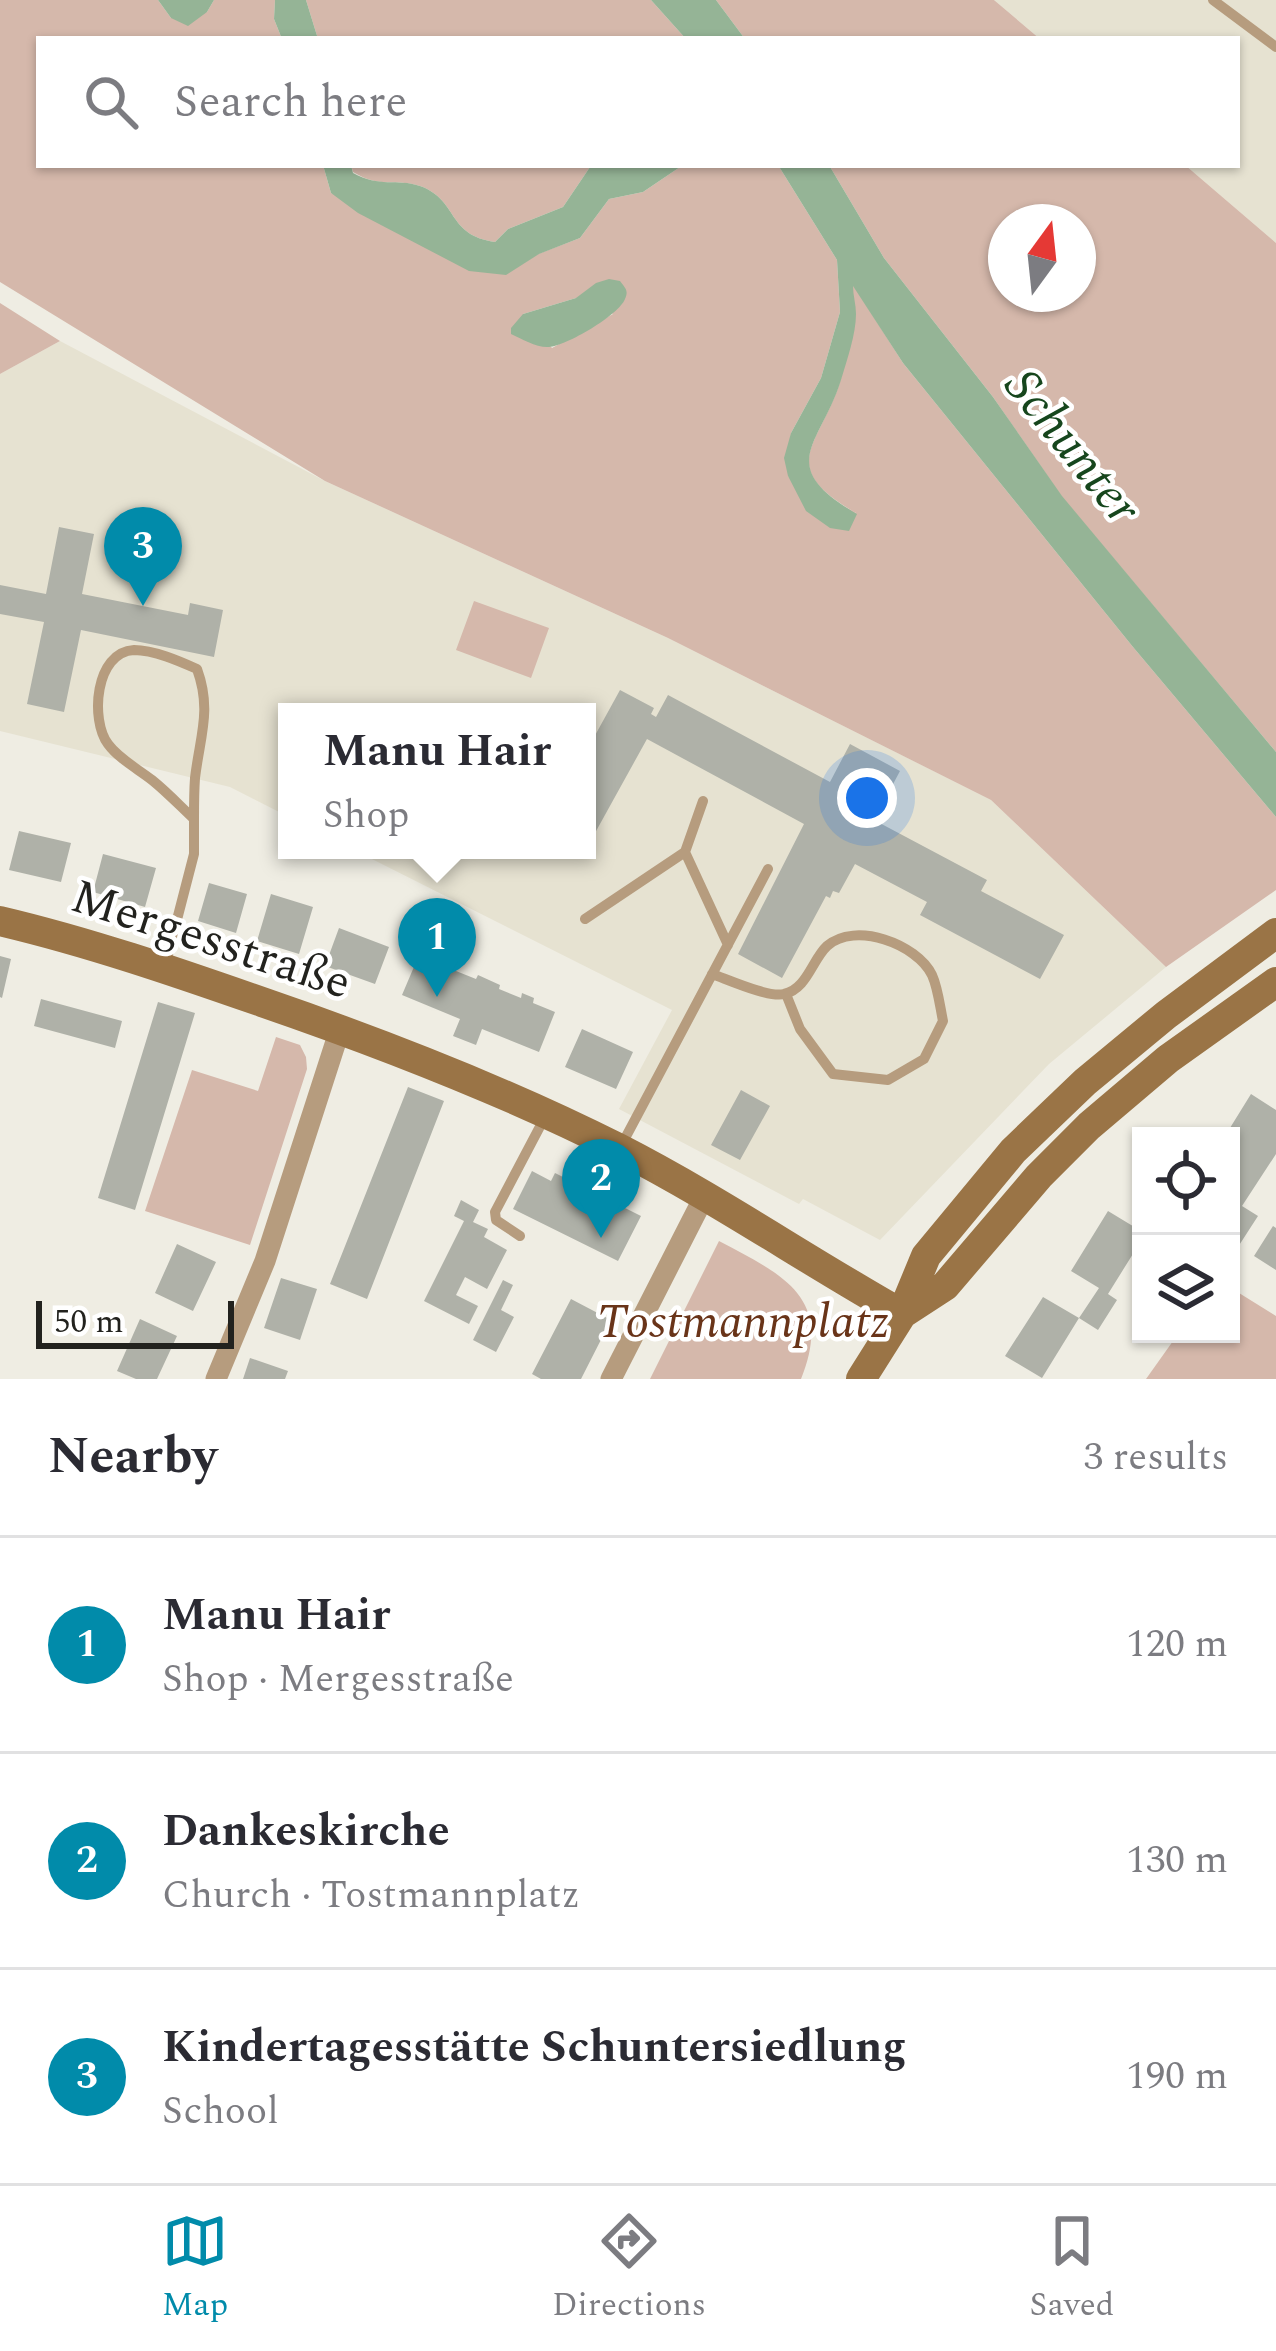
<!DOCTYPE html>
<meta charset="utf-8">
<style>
:root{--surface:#fff;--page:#f2f2f3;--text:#2b2b33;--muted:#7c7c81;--line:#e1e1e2;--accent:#018baa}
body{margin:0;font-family:Spectral,serif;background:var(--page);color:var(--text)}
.controls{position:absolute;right:36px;bottom:36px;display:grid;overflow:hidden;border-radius:0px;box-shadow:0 3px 9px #0004}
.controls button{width:108px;height:108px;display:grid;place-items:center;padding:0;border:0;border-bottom:3px solid var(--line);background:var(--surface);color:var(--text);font:60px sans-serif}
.compass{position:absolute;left:988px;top:204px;width:108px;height:108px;border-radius:50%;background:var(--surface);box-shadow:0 3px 9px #0004;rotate:15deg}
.scale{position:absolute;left:36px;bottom:30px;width:198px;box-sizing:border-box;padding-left:12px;border:6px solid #22221e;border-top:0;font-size:33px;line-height:42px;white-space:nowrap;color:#22221e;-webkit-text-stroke:9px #fff;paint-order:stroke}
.you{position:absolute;left:867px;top:798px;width:42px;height:42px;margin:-30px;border:9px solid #fff;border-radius:50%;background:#1a73e8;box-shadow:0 0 0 18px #1a73e833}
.badge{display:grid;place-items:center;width:78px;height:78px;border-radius:50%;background:var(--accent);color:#fff;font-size:39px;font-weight:700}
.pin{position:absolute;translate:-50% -99px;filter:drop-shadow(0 3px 6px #0008)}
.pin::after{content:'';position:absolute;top:63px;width:42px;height:36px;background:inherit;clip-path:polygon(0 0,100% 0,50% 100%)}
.popup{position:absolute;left:278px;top:703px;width:318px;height:156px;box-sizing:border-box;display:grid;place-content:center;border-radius:0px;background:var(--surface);filter:drop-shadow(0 3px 9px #0005);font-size:39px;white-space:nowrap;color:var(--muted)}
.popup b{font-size:45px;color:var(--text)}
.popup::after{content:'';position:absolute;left:50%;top:100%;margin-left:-24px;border:24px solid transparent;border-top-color:var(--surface)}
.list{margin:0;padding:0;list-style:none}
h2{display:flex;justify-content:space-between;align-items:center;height:156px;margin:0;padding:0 48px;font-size:51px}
h2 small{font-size:39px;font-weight:400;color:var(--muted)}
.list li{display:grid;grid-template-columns:78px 1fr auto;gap:36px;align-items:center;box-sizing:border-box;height:216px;padding:0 48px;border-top:3px solid var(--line)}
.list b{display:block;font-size:45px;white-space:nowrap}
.list p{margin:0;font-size:39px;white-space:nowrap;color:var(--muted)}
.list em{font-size:39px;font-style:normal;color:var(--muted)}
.icon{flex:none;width:66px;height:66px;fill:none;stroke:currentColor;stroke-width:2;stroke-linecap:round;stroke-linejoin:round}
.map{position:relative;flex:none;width:1276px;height:1379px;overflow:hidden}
.search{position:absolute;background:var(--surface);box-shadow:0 3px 9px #0004;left:36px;right:36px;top:36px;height:132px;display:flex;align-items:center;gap:30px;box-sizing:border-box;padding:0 42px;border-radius:0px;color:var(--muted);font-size:45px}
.sheet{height:804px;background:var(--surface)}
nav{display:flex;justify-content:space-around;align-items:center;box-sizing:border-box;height:168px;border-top:3px solid var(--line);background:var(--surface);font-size:33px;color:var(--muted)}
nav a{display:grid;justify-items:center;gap:6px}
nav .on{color:var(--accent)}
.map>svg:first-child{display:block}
.built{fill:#e6e2d1}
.green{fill:#d5b8ab;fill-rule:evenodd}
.water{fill:#95b496}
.building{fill:#afb1a8}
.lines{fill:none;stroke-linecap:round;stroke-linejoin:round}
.lane{stroke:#b69c7e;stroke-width:10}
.street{stroke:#b69c7e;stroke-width:21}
.secondary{stroke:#9a7446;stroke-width:30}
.labels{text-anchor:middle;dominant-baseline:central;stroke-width:9;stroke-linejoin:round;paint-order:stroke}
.street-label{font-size:48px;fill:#22221e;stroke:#fff}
.park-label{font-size:48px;font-style:italic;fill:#693419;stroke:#fff}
.water-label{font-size:51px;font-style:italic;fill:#16461d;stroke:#fff}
</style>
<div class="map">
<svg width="1276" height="1379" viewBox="0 0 1276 1379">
<rect width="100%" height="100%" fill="#efede3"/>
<path class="built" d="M 994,0 L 1276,0 L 1276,243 L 1185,165 L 1237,165 L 1237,39 L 1040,39 Z
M 60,341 L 325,481 L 668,638 L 991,800 L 1166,967 L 1049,1064 L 880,1240 L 803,1199 L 799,1204 L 619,1109 L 672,1010 L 354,850 L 587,850 L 587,712 L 287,712 L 287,816 L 230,787 L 0,731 L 0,374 Z"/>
<path class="green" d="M 0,0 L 158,0 L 171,18 L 207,12 L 214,0 L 275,0 L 274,19 L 282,39 L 39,39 L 39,165 L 323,165 L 331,193 L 506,274 L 538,254 L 580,238 L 609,199 L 643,192 L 683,165 L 778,165 L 837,260 L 840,312 L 821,378 L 791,433 L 788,476 L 856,513 C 778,468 815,450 838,388 C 848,362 848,313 852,283 L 903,363 L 1133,647 L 1276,817 L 1276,890 L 1166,967 L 991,800 L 668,638 L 325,481 L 0,282 ZM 576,298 L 613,314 L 552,348 L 523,314 Z
M 306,0 L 651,0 L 686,39 L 318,39 Z
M 716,0 L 994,0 L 1040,39 L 745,39 Z
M 351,165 L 603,165 L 590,167 L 563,207 L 508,229 L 495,242 C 446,235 459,200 420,186 C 395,178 381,189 353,172 Z
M 829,165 L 1185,165 L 1276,243 L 1276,752 L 1062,497 L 993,397 L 884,258 ZM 1006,222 L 1078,222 L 1078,294 L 1006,294 Z
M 0,303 L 60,341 L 0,374 Z
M 474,601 L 549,628 L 531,678 L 456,650 Z
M 276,1037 L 300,1045 L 306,1057 L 307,1069 L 250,1245 L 145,1211 L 192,1070 L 258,1091 Z
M 719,1241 C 783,1275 834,1297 801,1379 L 650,1379 Z
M 1231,1288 L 1276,1316 L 1276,1379 L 1146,1379 L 1178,1334 L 1231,1334 Z"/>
<path class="water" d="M 158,0 L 214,0 L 207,12 L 188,26 L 171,18 Z
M 275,0 L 306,0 L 318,39 L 282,39 L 274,19 Z
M 651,0 L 716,0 L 745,39 L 686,39 Z
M 323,165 L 351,165 L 353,173 C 380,188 396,178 420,186 C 459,200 446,235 495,242 L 508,229 L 563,207 L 590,167 L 683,165 L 643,192 L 609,199 L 580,238 L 539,254 L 506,275 L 469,271 L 358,213 L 331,193 Z
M 778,165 L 829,165 L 884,258 L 993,397 L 1062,496 L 1276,752 L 1276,817 L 1133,647 L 903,363 L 853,286 C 853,295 856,305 856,314 C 856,334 847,360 841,380 C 821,445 773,465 857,514 L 849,531 L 830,528 L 806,511 L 788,476 L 784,458 L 791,433 L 821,378 L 840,312 L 837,260 Z
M 609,279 L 620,281 C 625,288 629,290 625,299 C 619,315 566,346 549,347 C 537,348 522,339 511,334 L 511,328 L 523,314 L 576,298 L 596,283 Z"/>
<path class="building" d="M 59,527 L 94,534 L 82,594 L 188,615 L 190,603 L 223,610 L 214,657 L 81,630 L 64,712 L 27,704 L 44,622 L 0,614 L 0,585 L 46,594 Z
M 620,690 L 654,708 L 651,714 L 656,717 L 668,695 L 830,782 L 850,744 L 900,771 L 874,820 L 987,880 L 981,891 L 1064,935 L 1040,979 L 920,915 L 927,902 L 855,864 L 839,893 L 833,891 L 830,898 L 826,896 L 782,978 L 738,954 L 804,824 L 647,739 L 595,833 L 587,829 L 587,750 Z
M 19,831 L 71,843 L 61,882 L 9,870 Z
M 103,854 L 156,868 L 145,907 L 93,892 Z
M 209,883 L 247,894 L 236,933 L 198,921 Z
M 271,894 L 313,907 L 299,954 L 257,941 Z
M 339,928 L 389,947 L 375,984 L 325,966 Z
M 419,955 L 440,964 L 442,960 L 453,965 L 451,969 L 476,979 L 478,975 L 500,985 L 499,989 L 521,998 L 522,993 L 534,998 L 533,1003 L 555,1012 L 539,1052 L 482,1029 L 476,1045 L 453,1036 L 460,1019 L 402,995 Z
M 0,956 L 11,959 L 2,998 L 0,997 Z
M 41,999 L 122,1021 L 115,1048 L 34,1026 Z
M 158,1002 L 195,1013 L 135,1210 L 98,1198 Z
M 582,1029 L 633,1052 L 616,1089 L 565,1067 Z
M 408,1087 L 444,1101 L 367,1299 L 330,1284 Z
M 741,1090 L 770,1106 L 740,1160 L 711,1145 Z
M 1251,1094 L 1276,1110 L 1276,1154 L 1242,1206 L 1258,1216 L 1236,1250 L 1231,1246 L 1231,1136 L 1225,1136 Z
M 532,1171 L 551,1181 L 555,1173 L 641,1216 L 618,1261 L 513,1209 Z
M 461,1200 L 479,1210 L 473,1222 L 488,1229 L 484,1237 L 507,1250 L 487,1289 L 465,1277 L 456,1295 L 478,1306 L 469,1324 L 424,1301 L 464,1221 L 454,1216 Z
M 1108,1211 L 1141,1231 L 1141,1241 L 1108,1294 L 1117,1300 L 1098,1330 L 1079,1318 L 1099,1288 L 1071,1271 Z
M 1273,1226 L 1276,1228 L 1276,1270 L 1254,1256 Z
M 177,1244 L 216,1262 L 193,1311 L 155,1293 Z
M 281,1278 L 317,1289 L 300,1340 L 264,1328 Z
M 503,1280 L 513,1285 L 501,1310 L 514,1317 L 496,1352 L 473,1340 Z
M 1043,1297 L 1079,1318 L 1042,1378 L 1005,1356 Z
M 571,1299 L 611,1320 L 581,1379 L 541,1379 L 532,1374 Z
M 140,1319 L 177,1336 L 157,1379 L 136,1379 L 117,1371 Z
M 250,1358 L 288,1371 L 285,1379 L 243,1379 Z"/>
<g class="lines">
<path class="lane" d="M 1213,0 L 1276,47
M 703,801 L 685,852 L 728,945
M 585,919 L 685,852
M 165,966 L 194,854 L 194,819 C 180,806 167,792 152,780 C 138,769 119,759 108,744 C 90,720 95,652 134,650 C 154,650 179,661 197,669 C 212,710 200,736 195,778 C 194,792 194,805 194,819
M 712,974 C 729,980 769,998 784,994 C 807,989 812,960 827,946 C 855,921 917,944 932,975 C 938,988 940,1007 943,1021 L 924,1059 L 888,1080 L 833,1074 L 800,1029 L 786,994
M 621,1146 L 768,869
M 520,1236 L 496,1220 L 495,1212 L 545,1117"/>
<path class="street" d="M 216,1379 L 265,1261 L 340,1029
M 611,1379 L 705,1195"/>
<path class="secondary" d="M 0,921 C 89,942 176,972 262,1002 C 384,1044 503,1090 618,1148 C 716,1198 806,1260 902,1314
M 902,1314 L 945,1286 L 1039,1176 L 1089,1126 L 1168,1059 L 1276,982
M 861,1379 L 902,1314 L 926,1256 L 1013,1151 L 1085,1082 L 1166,1015 L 1276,933"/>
</g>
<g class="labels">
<g class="street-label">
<text transform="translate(211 940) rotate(18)">Mergesstraße</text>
</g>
<g class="park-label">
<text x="743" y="1322">Tostmannplatz</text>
</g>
<g class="water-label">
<text transform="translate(1072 447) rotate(51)">Schunter</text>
</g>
</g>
</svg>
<div class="controls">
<button><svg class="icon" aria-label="locate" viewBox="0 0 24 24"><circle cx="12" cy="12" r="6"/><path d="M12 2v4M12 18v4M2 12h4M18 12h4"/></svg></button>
<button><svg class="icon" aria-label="layers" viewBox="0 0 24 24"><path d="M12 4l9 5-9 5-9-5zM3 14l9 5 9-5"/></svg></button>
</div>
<svg class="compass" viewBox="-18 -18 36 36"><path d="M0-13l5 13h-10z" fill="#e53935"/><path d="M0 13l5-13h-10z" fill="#7c7c81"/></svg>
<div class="scale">50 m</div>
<div class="you"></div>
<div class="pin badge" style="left:437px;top:997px">1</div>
<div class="popup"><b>Manu Hair</b>Shop</div>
<div class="pin badge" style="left:601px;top:1238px">2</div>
<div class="pin badge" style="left:143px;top:606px">3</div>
<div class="search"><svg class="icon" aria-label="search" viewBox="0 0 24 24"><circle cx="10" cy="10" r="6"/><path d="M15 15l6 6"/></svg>Search here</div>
</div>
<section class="sheet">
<h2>Nearby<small>3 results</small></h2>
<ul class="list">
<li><span class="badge">1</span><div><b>Manu Hair</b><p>Shop · Mergesstraße</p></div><em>120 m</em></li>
<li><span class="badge">2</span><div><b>Dankeskirche</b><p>Church · Tostmannplatz</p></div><em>130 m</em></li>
<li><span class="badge">3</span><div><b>Kindertagesstätte Schuntersiedlung</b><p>School</p></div><em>190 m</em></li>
</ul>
</section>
<nav>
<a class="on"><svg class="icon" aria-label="map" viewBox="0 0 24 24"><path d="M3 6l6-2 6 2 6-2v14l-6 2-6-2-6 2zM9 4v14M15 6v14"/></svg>Map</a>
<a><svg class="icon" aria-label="directions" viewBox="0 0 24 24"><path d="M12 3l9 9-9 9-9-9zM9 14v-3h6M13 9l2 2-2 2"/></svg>Directions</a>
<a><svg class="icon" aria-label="saved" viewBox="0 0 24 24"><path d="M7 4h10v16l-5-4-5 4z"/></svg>Saved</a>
</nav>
